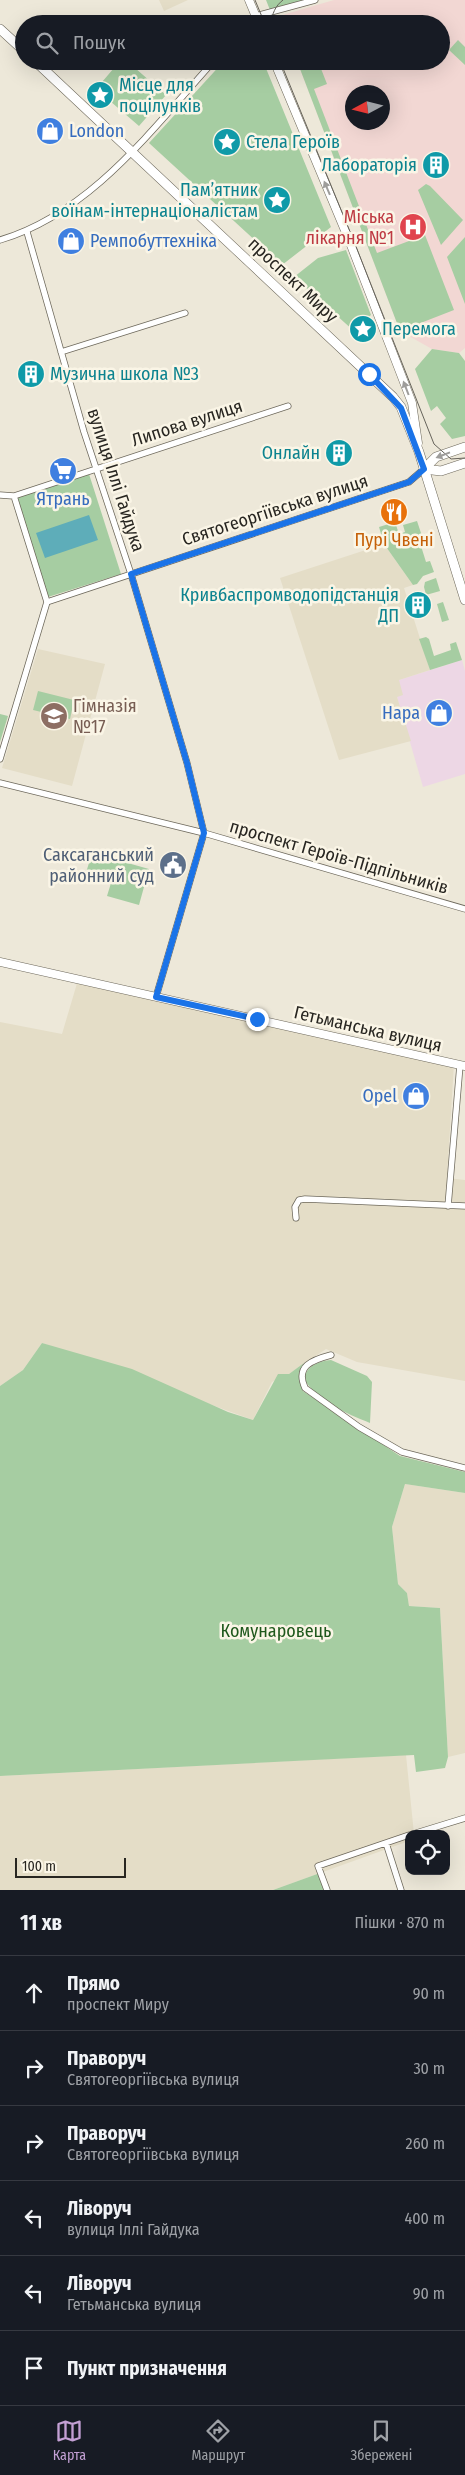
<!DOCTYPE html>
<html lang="uk">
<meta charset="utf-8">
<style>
:root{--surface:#171b24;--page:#242831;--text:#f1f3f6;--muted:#9ea1a6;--line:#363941;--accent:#c3a0d4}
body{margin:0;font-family:"Fira Sans Condensed",sans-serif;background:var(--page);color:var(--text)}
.controls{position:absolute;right:15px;bottom:15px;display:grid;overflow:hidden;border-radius:10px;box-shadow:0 5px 20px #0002}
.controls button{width:45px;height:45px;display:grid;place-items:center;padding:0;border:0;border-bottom:1px solid var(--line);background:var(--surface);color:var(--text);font:25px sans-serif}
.compass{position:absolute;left:345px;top:85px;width:45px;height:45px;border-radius:50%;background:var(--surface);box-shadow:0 5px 20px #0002;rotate:263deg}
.scale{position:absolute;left:15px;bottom:12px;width:111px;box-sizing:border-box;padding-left:5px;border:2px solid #282621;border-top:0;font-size:14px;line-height:18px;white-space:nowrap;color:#282621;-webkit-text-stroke:4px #faf5e6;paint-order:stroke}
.stop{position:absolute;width:15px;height:15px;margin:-11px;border:4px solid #1a73e8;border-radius:50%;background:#fff}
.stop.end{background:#1a73e8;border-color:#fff;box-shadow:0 1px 5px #0008}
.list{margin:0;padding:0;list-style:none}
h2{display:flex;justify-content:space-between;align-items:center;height:65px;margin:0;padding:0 20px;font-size:21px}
h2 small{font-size:16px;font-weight:400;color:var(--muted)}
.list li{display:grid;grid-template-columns:32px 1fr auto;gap:15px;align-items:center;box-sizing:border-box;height:75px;padding:0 20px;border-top:1px solid var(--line)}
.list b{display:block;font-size:19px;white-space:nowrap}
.list p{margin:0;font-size:16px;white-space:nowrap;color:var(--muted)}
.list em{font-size:16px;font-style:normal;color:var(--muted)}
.icon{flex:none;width:28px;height:28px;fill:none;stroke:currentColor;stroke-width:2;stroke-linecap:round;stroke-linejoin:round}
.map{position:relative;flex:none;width:465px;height:1890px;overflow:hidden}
.search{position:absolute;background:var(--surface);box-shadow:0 5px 20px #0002;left:15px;right:15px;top:15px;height:55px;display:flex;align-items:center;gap:12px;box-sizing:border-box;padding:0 18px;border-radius:28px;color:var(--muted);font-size:19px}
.sheet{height:515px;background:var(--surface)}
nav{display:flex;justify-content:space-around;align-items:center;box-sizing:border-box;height:70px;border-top:1px solid var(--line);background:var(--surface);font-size:14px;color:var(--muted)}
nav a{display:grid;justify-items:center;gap:2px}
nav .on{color:var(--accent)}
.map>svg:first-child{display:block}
.commercial{fill:#edd7e5}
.built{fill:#e4ddc7}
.medical{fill:#f2d7d3;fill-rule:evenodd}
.green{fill:#a6cda2}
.water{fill:#5eadb9}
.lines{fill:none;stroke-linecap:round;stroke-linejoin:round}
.minor-casing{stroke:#6d685b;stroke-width:7}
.tertiary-casing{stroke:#6d685b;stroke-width:9}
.secondary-casing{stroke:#6d685b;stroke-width:10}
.primary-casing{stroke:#6d685b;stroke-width:10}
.minor{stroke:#fff;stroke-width:5.5}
.tertiary{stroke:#fff;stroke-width:8}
.secondary{stroke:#fff;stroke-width:9}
.primary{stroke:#fff;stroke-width:9}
.tram{stroke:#66635b;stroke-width:1}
.oneway{fill:#9e9d9b}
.route{stroke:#1a73e8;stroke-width:6}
.labels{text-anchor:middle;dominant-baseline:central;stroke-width:5;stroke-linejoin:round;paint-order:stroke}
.culture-label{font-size:18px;fill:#0d838f;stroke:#faf5e6;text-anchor:start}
.shop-label{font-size:18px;fill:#366cbe;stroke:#faf5e6;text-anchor:start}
.health-label{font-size:18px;fill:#be3a42;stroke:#faf5e6;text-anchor:end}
.street-label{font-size:18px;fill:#282621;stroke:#faf5e6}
.food-label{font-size:18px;fill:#c56008;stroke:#faf5e6}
.education-label{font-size:18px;fill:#785e54;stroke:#faf5e6;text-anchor:start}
.service-label{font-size:18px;fill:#4e5e75;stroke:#faf5e6;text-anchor:end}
.park-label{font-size:18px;fill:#1f581c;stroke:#faf5e6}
</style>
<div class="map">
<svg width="465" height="1890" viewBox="0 0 465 1890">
<rect width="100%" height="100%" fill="#ede8d9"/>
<path class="commercial" d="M 462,660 L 465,671 L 465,774 L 423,787 L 397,697 L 399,680 Z"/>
<path class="built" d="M 159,0 L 188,0 L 164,11 Z
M 384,544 L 413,585 L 404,588 L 430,670 L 399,680 L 403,695 L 397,697 L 411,741 L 339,760 L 280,578 Z
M 38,649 L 105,664 L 72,786 L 2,768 Z
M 78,980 L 454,1064 L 447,1178 L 465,1180 L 465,1381 L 357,1362 L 326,1349 L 289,1374 L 272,1382 L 253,1420 L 42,1343 L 23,1370 L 0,1386 L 0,1022 L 62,1034 Z
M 405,1484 L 465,1493 L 465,1753 L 448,1757 L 440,1608 L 409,1606 L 407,1593 L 398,1584 L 392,1527 Z
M 406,1755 L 414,1834 L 409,1834 L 409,1841 L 273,1890 L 0,1890 L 0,1776 Z"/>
<path class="medical" d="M 334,0 L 465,0 L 465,348 L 459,353 L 432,349 L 400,331 L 297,61 L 441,61 L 441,24 L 282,24 L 279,16 ZM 352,92 L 382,92 L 382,122 L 352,122 Z"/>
<path class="green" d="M 266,0 L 304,0 L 270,10 Z
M 458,40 L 465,47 L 465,65 L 449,50 Z
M 120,61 L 127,61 L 166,95 L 139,126 L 96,89 Z
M 224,61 L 263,61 L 331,227 L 282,265 L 149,143 Z
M 297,61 L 318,61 L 327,84 L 314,89 L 377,253 L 425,235 L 454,310 L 400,331 Z
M 426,184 L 430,186 L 463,220 L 441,245 L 418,190 Z
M 465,237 L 465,304 L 447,257 Z
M 346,250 L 371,315 L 367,318 L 375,333 L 365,341 L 294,277 L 318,258 Z
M 432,349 L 459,353 L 465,361 L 465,436 L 452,439 L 440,424 L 446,418 L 437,406 L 431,411 L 415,369 Z
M 89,474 L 121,574 L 48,597 L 16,497 Z
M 417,521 L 425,545 L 421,546 L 426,562 L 430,561 L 434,572 L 423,576 L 417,584 L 413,585 L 384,544 L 379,527 L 395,522 L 399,534 L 405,532 L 403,525 Z
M 436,578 L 440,591 L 426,595 L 424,587 L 425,582 Z
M 443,602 L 449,620 L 442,622 L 437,604 Z
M 426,637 L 429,639 L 434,656 L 451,650 L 450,644 L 456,642 L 462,660 L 430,670 L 419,639 Z
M 38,691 L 74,700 L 70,719 L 33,710 Z
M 0,714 L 8,716 L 0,742 Z
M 92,853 L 149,869 L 139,905 L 107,896 L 111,883 L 85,876 Z
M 42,1343 L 132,1369 L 228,1412 L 253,1420 L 278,1374 L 289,1374 L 304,1363 C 297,1373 298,1379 303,1391 L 400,1456 L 465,1472 L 465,1493 L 405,1484 L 392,1527 L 398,1584 L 407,1593 L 409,1606 L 440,1608 L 448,1757 L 445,1768 L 416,1772 L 414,1755 L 0,1776 L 0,1386 L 23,1370 Z
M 331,1360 L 367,1376 L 372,1382 L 370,1423 C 346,1413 318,1402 304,1379 C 306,1366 319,1361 331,1360 Z
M 320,1873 L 327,1890 L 273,1890 Z"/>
<path class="water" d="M 89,515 L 98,540 L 45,558 L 36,533 Z"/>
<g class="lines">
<g class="minor-casing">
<path id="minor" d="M 248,24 L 256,16 L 315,0
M 27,232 L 84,432 L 131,574 L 187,763 L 204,833 L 156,997
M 0,240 C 91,213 152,129 214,61
M 61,352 L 185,313
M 0,495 L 14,496 L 288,406
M 14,496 L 47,602
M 47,602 L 409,482 L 424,469
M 0,759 L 47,602
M 0,783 L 204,833 L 465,909
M 448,1206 L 460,1065
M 296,1218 L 295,1207 L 299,1200 L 305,1199 L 465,1206
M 331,1355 C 312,1360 295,1366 305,1388 L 359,1427 L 402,1452 L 465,1468
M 413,1834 L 465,1818
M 386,1843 L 401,1890
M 327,1890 L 318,1866 L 409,1835"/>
</g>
<g class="tertiary-casing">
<path id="tertiary" d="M 249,0 L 259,24
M 274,61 L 349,240 L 412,403 L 418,443
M 0,962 L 465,1066"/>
</g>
<g class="secondary-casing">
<path id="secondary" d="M 424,469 L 436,457 L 465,447
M 424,469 L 441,471 L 465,463"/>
</g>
<g class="primary-casing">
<path id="primary" d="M 0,29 L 24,51
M 35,61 L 393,397 L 401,407 L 419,452 L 465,600"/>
</g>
<use href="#minor" class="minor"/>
<use href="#tertiary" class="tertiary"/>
<use href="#secondary" class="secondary"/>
<use href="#primary" class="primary"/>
<path class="tram" d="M 255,0 L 265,24
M 271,24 C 272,14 275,6 283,0
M 280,61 L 353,239 L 434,444 L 451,459 L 465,458"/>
</g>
<defs><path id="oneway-solid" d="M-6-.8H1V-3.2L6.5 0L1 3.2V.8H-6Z" transform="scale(1.25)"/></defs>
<g class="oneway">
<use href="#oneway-solid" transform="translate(327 188) rotate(-113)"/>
<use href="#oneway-solid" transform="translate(406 388) rotate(-111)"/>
<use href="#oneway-solid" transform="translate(443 455) rotate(159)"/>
</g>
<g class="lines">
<path class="route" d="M 257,1019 L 156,997 L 204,833 L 187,763 L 131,574 L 409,482 L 424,469 L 401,408 L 369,374"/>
</g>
<defs>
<g id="sight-disc" transform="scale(1.4375)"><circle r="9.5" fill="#0f9aa8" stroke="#faf5e6"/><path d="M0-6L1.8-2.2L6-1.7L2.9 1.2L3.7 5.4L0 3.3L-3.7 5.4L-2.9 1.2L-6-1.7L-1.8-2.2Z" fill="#fff"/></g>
<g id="shop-disc" transform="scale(1.4375)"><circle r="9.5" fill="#3f7fe0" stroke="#faf5e6"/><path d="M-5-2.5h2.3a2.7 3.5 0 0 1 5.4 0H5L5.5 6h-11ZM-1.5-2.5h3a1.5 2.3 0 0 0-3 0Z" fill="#fff"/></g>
<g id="building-disc" transform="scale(1.4375)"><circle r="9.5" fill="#0f9aa8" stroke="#faf5e6"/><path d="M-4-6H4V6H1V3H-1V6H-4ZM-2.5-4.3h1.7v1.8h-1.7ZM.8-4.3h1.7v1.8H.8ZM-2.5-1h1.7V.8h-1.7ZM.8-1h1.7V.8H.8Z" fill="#fff"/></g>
<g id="hospital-disc" transform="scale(1.4375)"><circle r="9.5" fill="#e0444e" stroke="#faf5e6"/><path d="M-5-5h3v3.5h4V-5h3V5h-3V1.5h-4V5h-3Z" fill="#fff"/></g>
<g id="supermarket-disc" transform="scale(1.4375)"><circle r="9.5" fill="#3f7fe0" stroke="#faf5e6"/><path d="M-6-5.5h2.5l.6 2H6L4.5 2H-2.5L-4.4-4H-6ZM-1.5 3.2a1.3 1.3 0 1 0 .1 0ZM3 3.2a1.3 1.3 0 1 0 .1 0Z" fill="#fff"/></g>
<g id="restaurant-disc" transform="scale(1.4375)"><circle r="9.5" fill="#e8710a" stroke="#faf5e6"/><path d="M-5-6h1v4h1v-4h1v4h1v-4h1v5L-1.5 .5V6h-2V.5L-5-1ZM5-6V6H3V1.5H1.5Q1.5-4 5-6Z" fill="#fff"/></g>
<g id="school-disc" transform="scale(1.4375)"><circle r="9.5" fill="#8d6e63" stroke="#faf5e6"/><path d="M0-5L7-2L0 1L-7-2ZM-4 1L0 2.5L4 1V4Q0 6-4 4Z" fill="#fff"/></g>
<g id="civic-disc" transform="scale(1.4375)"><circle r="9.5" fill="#5c6f8a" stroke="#faf5e6"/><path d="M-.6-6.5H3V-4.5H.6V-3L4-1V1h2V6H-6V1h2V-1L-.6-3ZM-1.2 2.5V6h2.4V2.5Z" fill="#fff"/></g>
</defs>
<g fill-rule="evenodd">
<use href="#sight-disc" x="100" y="95"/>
<use href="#shop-disc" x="50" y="131"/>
<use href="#sight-disc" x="227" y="142"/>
<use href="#building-disc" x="436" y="165"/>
<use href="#sight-disc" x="277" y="200"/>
<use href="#hospital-disc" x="413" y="227"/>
<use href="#shop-disc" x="71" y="241"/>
<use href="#sight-disc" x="363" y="329"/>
<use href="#building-disc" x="31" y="374"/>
<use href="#building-disc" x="339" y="453"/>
<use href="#supermarket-disc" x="63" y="471"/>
<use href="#restaurant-disc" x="394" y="512"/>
<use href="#building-disc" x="418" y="605"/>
<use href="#shop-disc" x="439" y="713"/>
<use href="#school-disc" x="54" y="716"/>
<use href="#civic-disc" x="173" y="865"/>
<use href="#shop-disc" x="416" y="1096"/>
</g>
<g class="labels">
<g class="culture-label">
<text x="119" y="85">Місце для<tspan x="119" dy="21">поцілунків</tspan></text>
<text x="246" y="142">Стела Героїв</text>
<text x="417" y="165" text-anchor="end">Лабораторія</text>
<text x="258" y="190" text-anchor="end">Пам’ятник<tspan x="258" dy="21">воїнам-інтернаціоналістам</tspan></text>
<text x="382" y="329">Перемога</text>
<text x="50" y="374">Музична школа №3</text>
<text x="320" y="453" text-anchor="end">Онлайн</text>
<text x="399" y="595" text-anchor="end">Кривбаспромводопідстанція<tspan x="399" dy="21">ДП</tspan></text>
</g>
<g class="shop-label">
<text x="69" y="131">London</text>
<text x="90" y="241">Ремпобуттехніка</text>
<text x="63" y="499" text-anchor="middle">Ятрань</text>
<text x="420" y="713" text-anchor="end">Нара</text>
<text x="397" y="1096" text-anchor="end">Opel</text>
</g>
<g class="health-label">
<text x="394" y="217">Міська<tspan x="394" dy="21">лікарня №1</tspan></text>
</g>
<g class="street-label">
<text transform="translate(293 280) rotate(43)">проспект Миру</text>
<text transform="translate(187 423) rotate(-18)">Липова вулиця</text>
<text transform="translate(116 480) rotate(72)">вулиця Іллі Гайдука</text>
<text transform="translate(275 510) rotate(-18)">Святогеоргіївська вулиця</text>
<text transform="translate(339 857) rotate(16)">проспект Героїв-Підпільників</text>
<text transform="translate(368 1029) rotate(13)">Гетьманська вулиця</text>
</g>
<g class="food-label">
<text x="394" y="540">Пурі Чвені</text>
</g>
<g class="education-label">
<text x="73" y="706">Гімназія<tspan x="73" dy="21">№17</tspan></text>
</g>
<g class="service-label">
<text x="154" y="855">Саксаганський<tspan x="154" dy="21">районний суд</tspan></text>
</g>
<g class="park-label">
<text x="276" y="1631">Комунаровець</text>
</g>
</g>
</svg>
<div class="controls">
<button><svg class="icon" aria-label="locate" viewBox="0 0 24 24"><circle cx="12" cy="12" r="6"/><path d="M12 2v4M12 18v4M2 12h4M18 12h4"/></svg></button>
</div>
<svg class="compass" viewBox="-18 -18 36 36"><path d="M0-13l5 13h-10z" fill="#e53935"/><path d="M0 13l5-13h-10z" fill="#9ea1a6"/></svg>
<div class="scale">100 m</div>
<div class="stop" style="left:369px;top:374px"></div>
<div class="stop end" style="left:257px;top:1019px"></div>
<div class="search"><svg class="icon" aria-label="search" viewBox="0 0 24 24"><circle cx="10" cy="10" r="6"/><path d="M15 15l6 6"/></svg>Пошук</div>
</div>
<section class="sheet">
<h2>11 хв<small>Пішки · 870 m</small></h2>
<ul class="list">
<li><svg class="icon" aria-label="ahead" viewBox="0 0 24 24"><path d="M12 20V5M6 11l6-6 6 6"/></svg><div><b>Прямо</b><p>проспект Миру</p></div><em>90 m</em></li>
<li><svg class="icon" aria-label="right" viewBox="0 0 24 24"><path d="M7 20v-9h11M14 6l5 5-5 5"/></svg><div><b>Праворуч</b><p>Святогеоргіївська вулиця</p></div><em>30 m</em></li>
<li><svg class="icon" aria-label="right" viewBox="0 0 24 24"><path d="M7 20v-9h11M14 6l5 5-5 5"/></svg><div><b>Праворуч</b><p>Святогеоргіївська вулиця</p></div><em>260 m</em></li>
<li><svg class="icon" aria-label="left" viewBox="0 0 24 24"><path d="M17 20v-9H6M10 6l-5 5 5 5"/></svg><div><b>Ліворуч</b><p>вулиця Іллі Гайдука</p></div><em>400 m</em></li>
<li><svg class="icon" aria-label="left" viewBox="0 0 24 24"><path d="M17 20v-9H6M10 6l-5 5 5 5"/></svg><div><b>Ліворуч</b><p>Гетьманська вулиця</p></div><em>90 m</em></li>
<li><svg class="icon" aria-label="arrive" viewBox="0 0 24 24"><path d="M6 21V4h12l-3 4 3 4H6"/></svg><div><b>Пункт призначення</b></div></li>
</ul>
</section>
<nav>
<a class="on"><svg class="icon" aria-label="map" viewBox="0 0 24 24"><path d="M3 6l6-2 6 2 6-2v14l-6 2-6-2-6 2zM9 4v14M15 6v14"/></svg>Карта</a>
<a><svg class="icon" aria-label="directions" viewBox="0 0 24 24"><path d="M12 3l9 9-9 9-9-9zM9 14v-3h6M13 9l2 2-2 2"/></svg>Маршрут</a>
<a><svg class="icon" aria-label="saved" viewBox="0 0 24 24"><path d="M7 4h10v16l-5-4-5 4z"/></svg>Збережені</a>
</nav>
